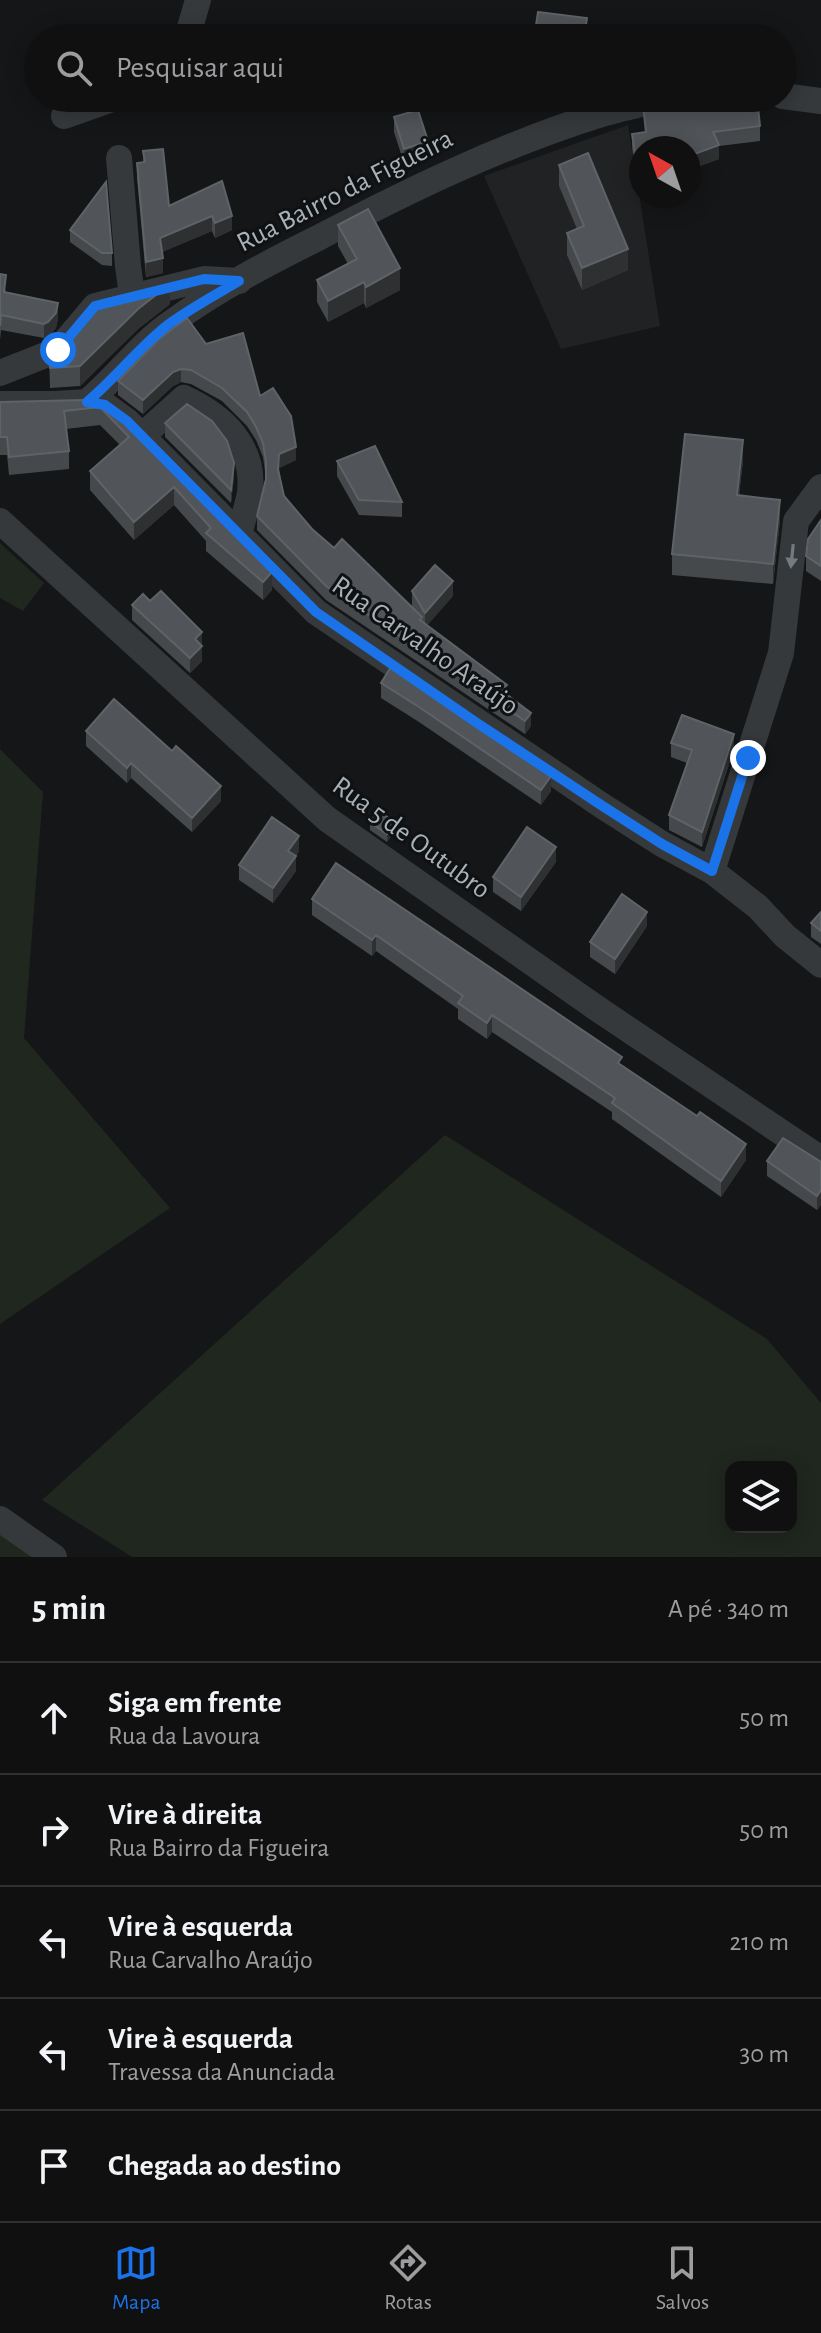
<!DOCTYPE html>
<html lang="pt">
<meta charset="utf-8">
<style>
:root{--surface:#101011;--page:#1e1e1f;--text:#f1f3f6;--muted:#9c9d9f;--line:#303031;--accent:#1a73e8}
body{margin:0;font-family:"Alegreya Sans",sans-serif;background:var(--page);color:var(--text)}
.controls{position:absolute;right:24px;bottom:24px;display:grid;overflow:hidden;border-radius:16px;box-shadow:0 4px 20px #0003}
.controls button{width:72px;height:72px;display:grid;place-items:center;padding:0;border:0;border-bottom:2px solid var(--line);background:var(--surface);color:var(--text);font:40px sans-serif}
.compass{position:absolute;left:629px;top:136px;width:72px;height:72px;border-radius:50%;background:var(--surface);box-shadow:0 4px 20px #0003;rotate:320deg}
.stop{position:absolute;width:24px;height:24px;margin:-18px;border:6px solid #1a73e8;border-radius:50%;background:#fff}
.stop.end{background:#1a73e8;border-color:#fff;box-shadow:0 2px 8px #0008}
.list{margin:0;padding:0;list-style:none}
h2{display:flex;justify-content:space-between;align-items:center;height:104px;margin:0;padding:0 32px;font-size:34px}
h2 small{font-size:26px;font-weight:400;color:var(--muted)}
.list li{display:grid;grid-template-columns:52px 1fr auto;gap:24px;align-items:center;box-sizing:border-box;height:112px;padding:0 32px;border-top:2px solid var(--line)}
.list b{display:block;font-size:30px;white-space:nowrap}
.list p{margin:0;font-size:26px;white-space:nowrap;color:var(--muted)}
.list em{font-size:26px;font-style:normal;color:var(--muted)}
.icon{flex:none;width:44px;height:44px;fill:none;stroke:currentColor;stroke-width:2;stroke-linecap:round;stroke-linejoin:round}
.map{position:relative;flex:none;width:821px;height:1557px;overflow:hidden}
.search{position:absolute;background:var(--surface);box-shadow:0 4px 20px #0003;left:24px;right:24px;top:24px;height:88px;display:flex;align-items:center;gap:20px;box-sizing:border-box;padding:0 28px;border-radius:44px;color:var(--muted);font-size:30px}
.sheet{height:664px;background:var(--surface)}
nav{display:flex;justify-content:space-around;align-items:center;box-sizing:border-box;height:112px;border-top:2px solid var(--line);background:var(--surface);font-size:22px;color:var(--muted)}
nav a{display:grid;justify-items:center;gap:4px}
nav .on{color:var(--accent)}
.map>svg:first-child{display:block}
.built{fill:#212224}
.green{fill:#20271f;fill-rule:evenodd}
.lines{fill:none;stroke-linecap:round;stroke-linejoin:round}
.street{stroke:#36393c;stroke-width:26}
.wall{fill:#46494c}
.shaded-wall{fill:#2e3032}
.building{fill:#515458;stroke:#5e6367;stroke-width:2}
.oneway{fill:#747b80}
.route{stroke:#1a73e8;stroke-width:10}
.labels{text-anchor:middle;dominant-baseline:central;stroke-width:6;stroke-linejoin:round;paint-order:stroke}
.street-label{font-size:28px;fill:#a6b1b8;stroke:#101112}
</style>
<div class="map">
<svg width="821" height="1557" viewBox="0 0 821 1557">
<rect width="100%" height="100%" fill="#151617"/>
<path class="built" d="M 628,125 L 660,326 L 561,349 L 484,176 Z"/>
<path class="green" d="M 0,543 L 44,583 L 23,611 L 0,598 Z
M 0,749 L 43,792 L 24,1038 L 170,1208 L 0,1324 Z
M 445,1135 L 767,1339 L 821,1403 L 821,1557 L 132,1557 L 42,1500 ZM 791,1467 L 791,1527 L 731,1527 L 731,1467 Z
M 0,1519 L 54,1557 L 0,1557 Z"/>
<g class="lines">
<path class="street" d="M 187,38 L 198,0
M 783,96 L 821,101
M 64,116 L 115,98
M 119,158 L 128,266 L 132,295
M 0,373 L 58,350 L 95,306 L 204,279 L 239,281
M 87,402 C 117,377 139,345 171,323 C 216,290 268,263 318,238 C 407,191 498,147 595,116 C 618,109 642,104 666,98
M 0,404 L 55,404 L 87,402 L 105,405 L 127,421 L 316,612 L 601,805 L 662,844 L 712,871 L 758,907 L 785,936 L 821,965
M 142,436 L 184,398 C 223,416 255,446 250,492 C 248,506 242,521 239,535
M 0,521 L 327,819 L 595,1007 L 821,1159
M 712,871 L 781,653 L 796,521 L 821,487
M 0,1519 L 54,1557"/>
</g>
<path class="wall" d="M 643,105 L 760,126 L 760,141 L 719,146 L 719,159 L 689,170 L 689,148 L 641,148 L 636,175 L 632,148 L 632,134 L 645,132 Z
M 394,117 L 428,156 L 404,163 L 394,132 Z
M 143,151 L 169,206 L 222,181 L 232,230 L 215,238 L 212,231 L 162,252 L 163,273 L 146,277 L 137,178 L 137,163 L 143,163 Z
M 559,165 L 628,270 L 582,290 L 567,255 L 567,233 L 577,229 L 559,186 Z
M 338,225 L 400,290 L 366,308 L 364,303 L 328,322 L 317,302 L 317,280 L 348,264 L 338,246 Z
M 70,230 L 112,253 L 112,266 L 102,265 L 70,242 Z
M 0,274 L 6,292 L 58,318 L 56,328 L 48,337 L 44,338 L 1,330 L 0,340 Z
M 170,304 L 138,329 L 80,386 L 50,388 L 49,351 Z
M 206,344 L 260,396 L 296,460 L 279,468 L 284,496 L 312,529 L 334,548 L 414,609 L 412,606 L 412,591 L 453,596 L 427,625 L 507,695 L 531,726 L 525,734 L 326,600 L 257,530 L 257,516 L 266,479 L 263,457 L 256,440 L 247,426 L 222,401 L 191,384 L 181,382 L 173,386 L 143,414 L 118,395 L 118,381 Z
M 0,402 L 99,402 L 272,590 L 263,600 L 206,551 L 206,541 L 174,505 L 134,540 L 90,490 L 90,471 L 120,445 L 100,425 L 66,429 L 69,451 L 69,469 L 9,475 L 7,455 L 0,455 Z
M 165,423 L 234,477 L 231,503 L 165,437 Z
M 743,460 L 739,496 L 780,520 L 773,584 L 672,575 L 672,554 Z
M 337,461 L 402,502 L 402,517 L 359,515 L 337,476 Z
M 821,520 L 821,581 L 806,571 L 806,556 Z
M 150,601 L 202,632 L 202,661 L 190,673 L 132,620 L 132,605 Z
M 381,683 L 551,791 L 541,805 L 419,722 L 381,698 Z
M 86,731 L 221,801 L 192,832 L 131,778 L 127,783 L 86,746 Z
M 671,743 L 734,749 L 702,847 L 669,830 L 669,815 L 687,763 L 671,757 Z
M 370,822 L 395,830 L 387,842 L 370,830 Z
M 299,851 L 296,856 L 296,871 L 273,903 L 239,880 L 239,865 Z
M 556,862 L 521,911 L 493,892 L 493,877 Z
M 312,899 L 622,1065 L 746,1160 L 721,1197 L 612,1119 L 612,1112 L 492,1032 L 487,1039 L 458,1019 L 458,1009 L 376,951 L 372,956 L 312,915 Z
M 821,912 L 821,944 L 811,937 L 811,923 Z
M 647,926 L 615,974 L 590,957 L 590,942 Z
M 767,1161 L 821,1162 L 821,1205 L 817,1210 L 767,1176 Z"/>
<path class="shaded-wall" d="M 428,141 L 428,156 L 404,163 L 404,149 Z
M 719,145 L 719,159 L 689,170 L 689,156 Z
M 641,159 L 641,174 L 636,175 L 636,161 Z
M 659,196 L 686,196 L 659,204 Z
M 212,216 L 212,231 L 160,253 L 160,238 Z
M 232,216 L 232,230 L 215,238 L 215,223 Z
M 628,249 L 628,270 L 582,290 L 582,268 Z
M 163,258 L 163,273 L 146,277 L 146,262 Z
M 400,268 L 400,290 L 366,308 L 366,287 Z
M 364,282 L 364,303 L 328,322 L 328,301 Z
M 170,284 L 170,304 L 138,329 L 80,386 L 80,366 L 138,309 Z
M 58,303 L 58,318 L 56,328 L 48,337 L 44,338 L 44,324 Z
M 181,369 L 181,382 L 173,386 L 143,414 L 143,400 L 173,372 Z
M 743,440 L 743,460 L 737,515 L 737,495 Z
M 296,447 L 296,460 L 279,468 L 279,454 Z
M 234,463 L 234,477 L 231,503 L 231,490 Z
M 174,487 L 174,505 L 134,540 L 134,522 Z
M 780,500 L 780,520 L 773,584 L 773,564 Z
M 272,572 L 272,590 L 263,600 L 263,582 Z
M 453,581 L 453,596 L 425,628 L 425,613 Z
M 202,632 L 202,646 L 195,639 Z
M 202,646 L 202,661 L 190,673 L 190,658 Z
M 531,713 L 531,726 L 525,734 L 525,721 Z
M 734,734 L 734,749 L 702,847 L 702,832 Z
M 131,763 L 131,778 L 127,783 L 127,768 Z
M 551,776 L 551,791 L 541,805 L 541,790 Z
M 221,786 L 221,801 L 192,832 L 192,818 Z
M 395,822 L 395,830 L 387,842 L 387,834 Z
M 299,836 L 299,851 L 288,866 L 288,851 Z
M 556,847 L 556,862 L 521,911 L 521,897 Z
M 296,856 L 296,871 L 273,903 L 273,888 Z
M 647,912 L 647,926 L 615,974 L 615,959 Z
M 376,935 L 376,951 L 372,956 L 372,940 Z
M 492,1015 L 492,1032 L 487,1039 L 487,1023 Z
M 746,1144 L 746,1160 L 721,1197 L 721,1181 Z
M 821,1190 L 821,1205 L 817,1210 L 817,1196 Z"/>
<path class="building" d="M 538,12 L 587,18 L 584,38 L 534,38 Z
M 671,98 L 757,98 L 760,126 L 713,132 L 719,145 L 689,156 L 689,148 L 641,148 L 641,159 L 636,161 L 632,134 L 646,132 L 643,105 Z
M 418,110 L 428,141 L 404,149 L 394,117 Z
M 163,149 L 169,206 L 222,181 L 232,216 L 215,223 L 212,216 L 160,238 L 163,258 L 146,262 L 137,163 L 145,162 L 143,151 Z
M 588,153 L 628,249 L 582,268 L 567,233 L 584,226 L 559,165 Z
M 106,182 L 112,253 L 102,253 L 70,230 Z
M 368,209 L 400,268 L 366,287 L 364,282 L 328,301 L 317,280 L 357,259 L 338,225 Z
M 0,274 L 6,275 L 4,292 L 58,303 L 56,313 L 48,322 L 44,324 L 1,315 L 0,326 Z
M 170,284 L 138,309 L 80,366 L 50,368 L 49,351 L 70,341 L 104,300 Z
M 187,318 L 206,344 L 243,333 L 260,396 L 273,388 L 291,416 L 296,447 L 279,454 L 278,470 L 284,496 L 312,529 L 334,548 L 342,539 L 422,617 L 420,620 L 507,685 L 502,691 L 531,713 L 525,721 L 326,586 L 257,516 L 266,479 L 266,462 L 263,443 L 256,427 L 247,412 L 222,388 L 191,370 L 181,369 L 173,372 L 143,400 L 118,381 L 159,339 Z
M 86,400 L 99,402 L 117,415 L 272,572 L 263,582 L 206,533 L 211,528 L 174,487 L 134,522 L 90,471 L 129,437 L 100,407 L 64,411 L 69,451 L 9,457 L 7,437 L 0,437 L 0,402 Z
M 187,404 L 212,421 L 227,441 L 234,463 L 231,490 L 165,423 Z
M 685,434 L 743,440 L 737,495 L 780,500 L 773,564 L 672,554 Z
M 375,446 L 402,502 L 359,500 L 337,461 Z
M 821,520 L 821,566 L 806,556 L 808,539 Z
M 435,565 L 453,581 L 425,613 L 412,591 Z
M 161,591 L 202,632 L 195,639 L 202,646 L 190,658 L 132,605 L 143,594 L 150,601 Z
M 391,667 L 551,776 L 541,790 L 419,707 L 381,683 Z
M 114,699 L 172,751 L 176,746 L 221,786 L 192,818 L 131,763 L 127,768 L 86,731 Z
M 682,715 L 734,734 L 702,832 L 669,815 L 692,750 L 671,743 Z
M 378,811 L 395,822 L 387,834 L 370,822 Z
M 272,817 L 299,836 L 288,851 L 296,856 L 273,888 L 239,865 Z
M 527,827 L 556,847 L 521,897 L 493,877 Z
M 336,863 L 622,1057 L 618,1063 L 697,1116 L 700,1112 L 746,1144 L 721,1181 L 612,1103 L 615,1098 L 492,1015 L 487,1023 L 458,1003 L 463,996 L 376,935 L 372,940 L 312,899 Z
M 622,894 L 647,912 L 615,959 L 590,942 Z
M 821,912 L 821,931 L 811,923 Z
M 783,1138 L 821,1162 L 821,1190 L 817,1196 L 767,1161 Z"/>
<defs><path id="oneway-solid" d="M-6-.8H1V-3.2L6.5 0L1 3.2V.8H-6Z" transform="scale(2)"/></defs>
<use class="oneway" href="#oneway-solid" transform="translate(792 556) rotate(96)"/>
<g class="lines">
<path class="route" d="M 58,350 L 95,306 L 204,279 L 239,281 C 215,295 191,308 169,324 C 139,347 116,378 87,402 L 105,405 L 127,421 L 316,612 L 477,723 L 601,805 L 662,844 L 712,871 L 748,758"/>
</g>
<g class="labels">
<g class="street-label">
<text transform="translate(345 191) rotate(-27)">Rua Bairro da Figueira</text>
<text transform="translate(425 646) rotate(35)">Rua Carvalho Araújo</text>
<text transform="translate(411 838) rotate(36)">Rua 5 de Outubro</text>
</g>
</g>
</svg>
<div class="controls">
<button><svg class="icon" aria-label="layers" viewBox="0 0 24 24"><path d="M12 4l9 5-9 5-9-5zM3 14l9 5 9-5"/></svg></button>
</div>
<svg class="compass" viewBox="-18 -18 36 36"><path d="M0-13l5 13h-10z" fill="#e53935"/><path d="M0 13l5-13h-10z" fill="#9c9d9f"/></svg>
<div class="stop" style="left:58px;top:350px"></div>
<div class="stop end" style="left:748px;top:758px"></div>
<div class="search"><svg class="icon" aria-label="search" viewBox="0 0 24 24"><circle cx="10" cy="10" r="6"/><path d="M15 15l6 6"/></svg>Pesquisar aqui</div>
</div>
<section class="sheet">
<h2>5 min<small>A pé · 340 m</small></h2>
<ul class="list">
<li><svg class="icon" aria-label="ahead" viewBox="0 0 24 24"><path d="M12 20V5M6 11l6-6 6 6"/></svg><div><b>Siga em frente</b><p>Rua da Lavoura</p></div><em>50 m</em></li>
<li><svg class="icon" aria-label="right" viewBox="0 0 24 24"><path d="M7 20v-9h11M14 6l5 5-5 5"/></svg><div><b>Vire à direita</b><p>Rua Bairro da Figueira</p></div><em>50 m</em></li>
<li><svg class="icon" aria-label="left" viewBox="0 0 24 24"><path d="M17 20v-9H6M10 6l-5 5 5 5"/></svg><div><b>Vire à esquerda</b><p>Rua Carvalho Araújo</p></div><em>210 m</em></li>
<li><svg class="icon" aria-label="left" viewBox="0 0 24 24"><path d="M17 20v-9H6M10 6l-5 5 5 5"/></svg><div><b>Vire à esquerda</b><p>Travessa da Anunciada</p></div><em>30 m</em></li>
<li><svg class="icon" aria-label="arrive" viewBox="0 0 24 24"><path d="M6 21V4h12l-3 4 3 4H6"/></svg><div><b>Chegada ao destino</b></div></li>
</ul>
</section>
<nav>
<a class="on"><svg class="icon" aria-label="map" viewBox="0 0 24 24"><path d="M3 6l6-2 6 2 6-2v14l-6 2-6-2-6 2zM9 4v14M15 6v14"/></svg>Mapa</a>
<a><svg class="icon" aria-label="directions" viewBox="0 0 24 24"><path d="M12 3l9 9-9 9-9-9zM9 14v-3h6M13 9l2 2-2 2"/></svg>Rotas</a>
<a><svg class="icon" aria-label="saved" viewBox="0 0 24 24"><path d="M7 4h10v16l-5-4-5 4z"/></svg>Salvos</a>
</nav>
